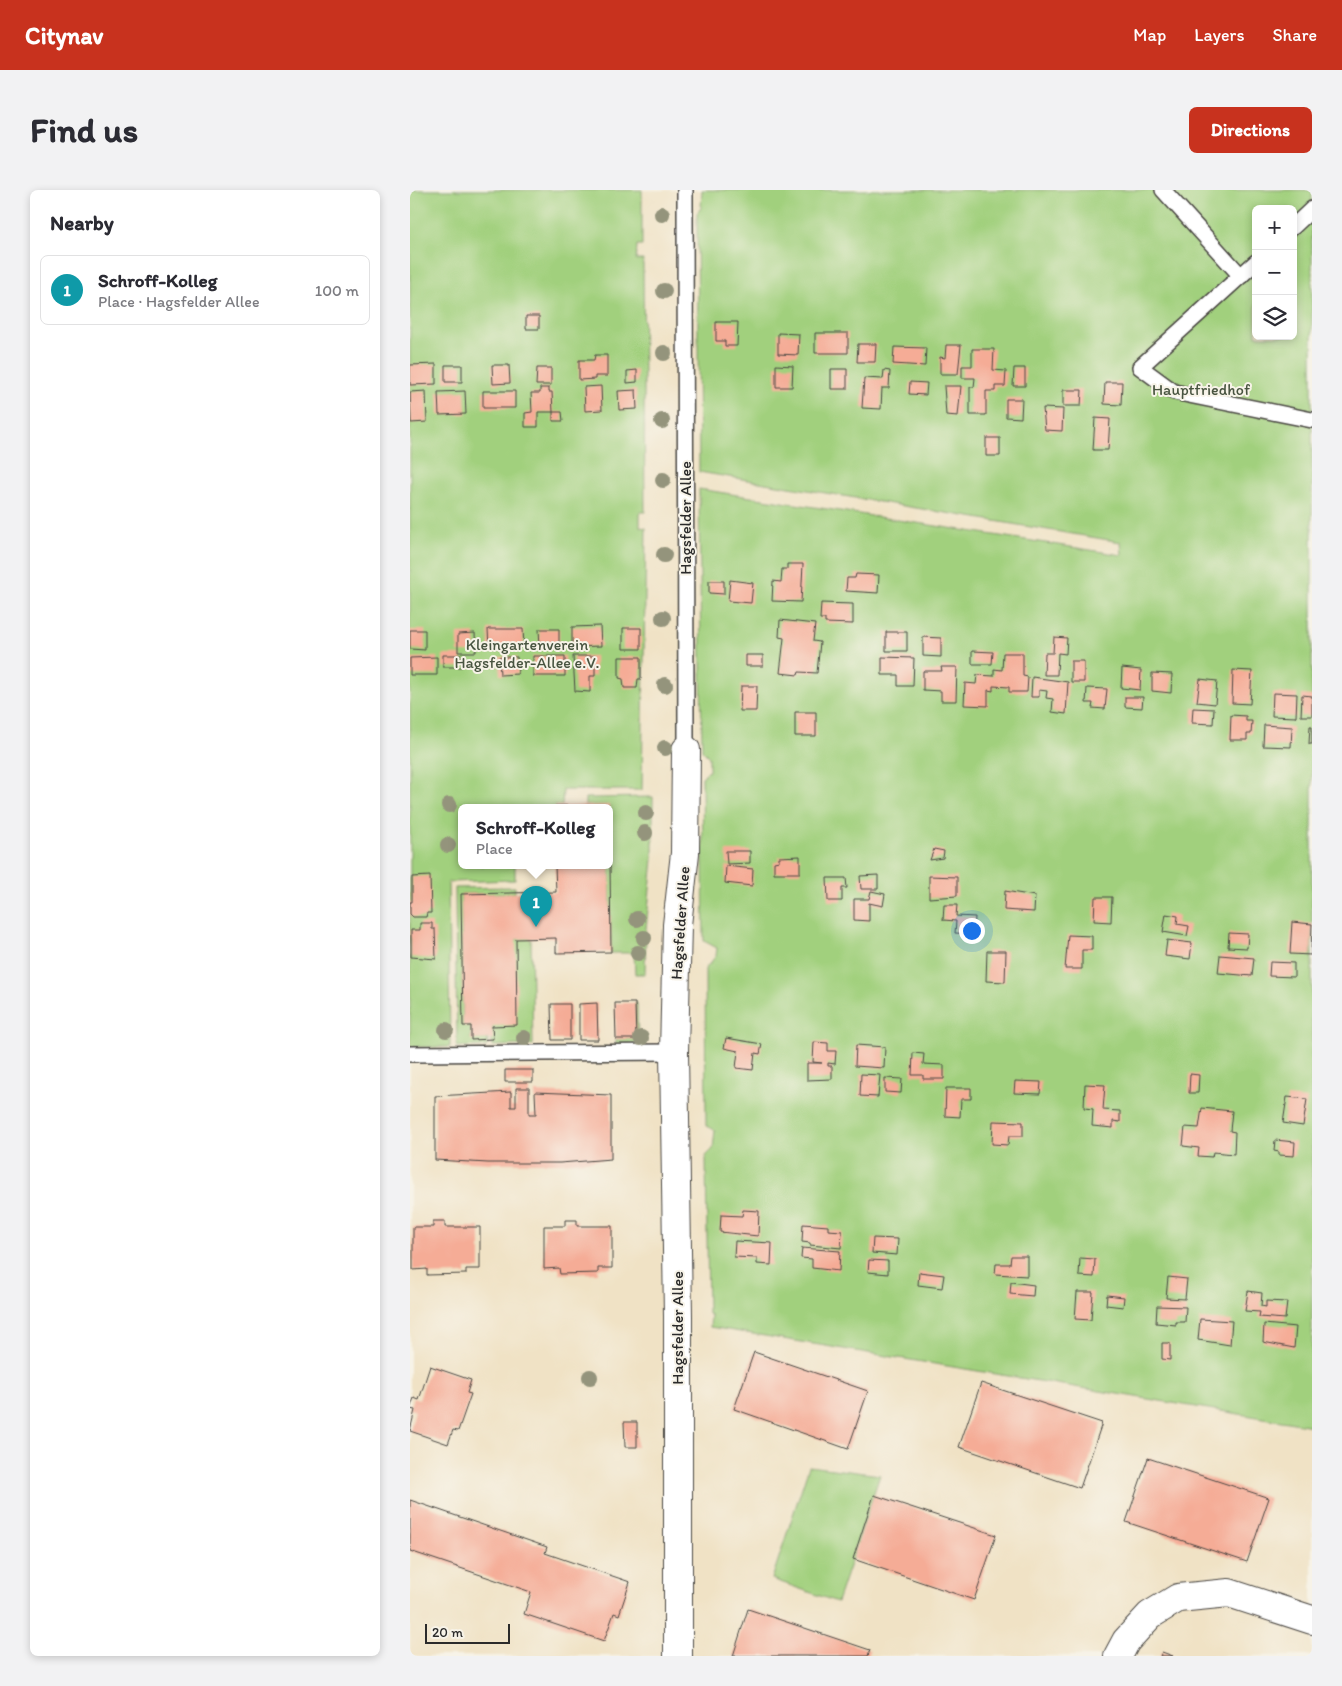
<!DOCTYPE html>
<meta charset="utf-8">
<style>
:root{--surface:#fff;--page:#f2f2f3;--text:#2b2b33;--muted:#7c7c81;--line:#e1e1e2;--accent:#c8321e}
body{margin:0;font-family:Itim,sans-serif;background:var(--page);color:var(--text)}
.controls{position:absolute;right:15px;top:15px;display:grid;overflow:hidden;border-radius:8px;box-shadow:0 2px 8px #0003}
.controls button{width:45px;height:45px;display:grid;place-items:center;padding:0;border:0;border-bottom:1px solid var(--line);background:var(--surface);color:var(--text);font:25px sans-serif}
.scale{position:absolute;left:15px;bottom:12px;width:85px;box-sizing:border-box;padding-left:5px;border:2px solid #2b2b2b;border-top:0;font-size:14px;line-height:18px;white-space:nowrap;color:#2b2b2b;-webkit-text-stroke:4px #f7f3e8;paint-order:stroke}
.you{position:absolute;left:561px;top:740px;width:18px;height:18px;margin:-12px;border:4px solid #fff;border-radius:50%;background:#1a73e8;box-shadow:0 0 0 8px #1a73e833}
.badge{display:grid;place-items:center;width:32px;height:32px;border-radius:50%;background:var(--accent);color:#fff;font-size:16px;font-weight:700}
.pin{position:absolute;translate:-50% -41px;filter:drop-shadow(0 1px 2px #0008)}
.pin::after{content:'';position:absolute;top:26px;width:18px;height:15px;background:inherit;clip-path:polygon(0 0,100% 0,50% 100%)}
.popup{position:absolute;left:48px;top:614px;width:155px;height:65px;box-sizing:border-box;display:grid;place-content:center;border-radius:8px;background:var(--surface);filter:drop-shadow(0 1px 4px #0005);font-size:16px;white-space:nowrap;color:var(--muted)}
.popup b{font-size:19px;color:var(--text)}
.popup::after{content:'';position:absolute;left:50%;top:100%;margin-left:-10px;border:10px solid transparent;border-top-color:var(--surface)}
.list{margin:0;padding:0;list-style:none}
h2{display:flex;justify-content:space-between;align-items:center;height:65px;margin:0;padding:0 20px;font-size:21px}
h2 small{font-size:16px;font-weight:400;color:var(--muted)}
.list li{display:grid;grid-template-columns:32px 1fr auto;gap:15px;align-items:center;box-sizing:border-box;height:70px;margin:0 10px 10px;padding:0 10px;border:1px solid var(--line);border-radius:8px}
.list b{display:block;font-size:19px;white-space:nowrap}
.list p{margin:0;font-size:16px;white-space:nowrap;color:var(--muted)}
.list em{font-size:16px;font-style:normal;color:var(--muted)}
.icon{flex:none;width:28px;height:28px;fill:none;stroke:currentColor;stroke-width:2;stroke-linecap:round;stroke-linejoin:round}
.map{position:relative;flex:none;width:902px;height:1466px;overflow:hidden;border-radius:8px}
header{display:flex;align-items:center;gap:30px;box-sizing:border-box;height:70px;padding:0 25px;background:var(--accent);color:#fff}
header strong{font-size:24px}
nav{display:flex;gap:28px;margin-inline-start:auto;font-size:18px}
.intro{display:flex;align-items:center;justify-content:space-between;box-sizing:border-box;height:120px;padding:0 30px}
h1{margin:0;font-size:35px}
.button{padding:12px 22px;border-radius:8px;background:var(--accent);color:#fff;font-size:18px;font-weight:700}
main{display:flex;gap:30px;padding:0 30px}
aside{flex:1;background:var(--surface);border-radius:8px;box-shadow:0 2px 8px #0003}
.map>svg:first-child{display:block}
.green{fill:#a1d07d;stroke:#667e54;fill-rule:evenodd}
.building{fill:#f5ac96}
.lines{fill:none;stroke-linecap:round;stroke-linejoin:round}
.service-casing{stroke:#494642;stroke-width:18}
.minor-casing{stroke:#494642;stroke-width:30}
.service{stroke:#fff;stroke-width:15}
.minor{stroke:#fff;stroke-width:28}
.tree{fill:#94947c}
.labels{text-anchor:middle;dominant-baseline:central;stroke-width:4;stroke-linejoin:round;paint-order:stroke}
.park-label{font-size:16px;fill:#485440;stroke:#f7f3e8}
.street-label{font-size:16px;fill:#2b2b2b;stroke:#f7f3e8}
</style>
<header>
<strong>Citynav</strong>
<nav><a>Map</a><a>Layers</a><a>Share</a></nav>
</header>
<div class="intro"><h1>Find us</h1><a class="button">Directions</a></div>
<main>
<aside>
<h2>Nearby<small></small></h2>
<ul class="list">
<li><span class="badge" style="background:#0f9aa8">1</span><div><b>Schroff-Kolleg</b><p>Place · Hagsfelder Allee</p></div><em>100 m</em></li>
</ul>
</aside>
<div class="map">
<svg width="902" height="1466" viewBox="0 0 902 1466">
<rect width="100%" height="100%" fill="#f7f3e8"/>
<filter id="ink" filterUnits="userSpaceOnUse"><feTurbulence type="fractalNoise" baseFrequency=".02" numOctaves="2"/><feDisplacementMap in="SourceGraphic" scale="10" xChannelSelector="R" yChannelSelector="G"/><feConvolveMatrix kernelMatrix="1 2 1 2 8 2 1 2 1" color-interpolation-filters="sRGB"/></filter>
<filter id="wash" filterUnits="userSpaceOnUse"><feTurbulence type="fractalNoise" baseFrequency=".0096" numOctaves="4" result="noise"/><feDisplacementMap in="SourceGraphic" scale="20" xChannelSelector="R" yChannelSelector="G"/><feGaussianBlur stdDeviation="1.12" result="paint"/><feColorMatrix in="noise" values="0 0 0 0 0 0 0 0 0 0 0 0 0 0 0 0 0 1.4 0 .05"/><feComposite in="paint" operator="in"/></filter>
<g filter="url(#wash)">
<rect width="100%" height="100%" fill="#f0e2c5"/>
<path class="green" d="M 0,0 L 232,0 L 232,55 L 227,55 L 226,70 L 233,70 L 235,322 L 230,322 L 230,337 L 236,338 L 232,600 L 153,600 L 152,616 L 145,616 L 145,618 L 52,618 L 52,676 L 105,676 L 105,690 L 38,692 L 40,857 L 0,857 Z
M 292,0 L 902,0 L 902,1236 L 300,1137 L 301,1125 L 298,1124 L 296,966 L 303,959 L 305,940 L 296,936 L 295,779 L 306,766 L 307,758 L 294,751 L 292,587 L 299,581 L 299,567 L 292,560 L 289,299 L 712,365 L 711,352 L 289,282 L 287,23 L 291,18 ZM 846,19 L 883,19 L 883,146 L 846,146 Z
M 243,607 L 243,669 L 236,739 L 235,784 L 225,784 L 224,763 L 201,763 L 199,616 L 175,616 L 175,608 Z
M 105,697 L 105,703 L 51,704 L 53,836 L 61,836 L 61,849 L 78,849 L 77,856 L 47,857 L 45,698 Z
M 121,748 L 123,855 L 82,856 L 82,836 L 106,749 Z
M 225,813 L 227,813 L 228,854 L 206,854 L 206,849 L 226,849 Z
M 399,1276 L 470,1285 L 427,1412 L 362,1389 Z"/>
<g id="blocks">
<path class="building" d="M 116,126 L 129,126 L 129,139 L 116,139 Z
M 306,132 L 328,132 L 327,156 L 315,156 L 315,151 L 306,151 Z
M 368,143 L 389,144 L 388,165 L 368,164 Z
M 405,143 L 438,143 L 438,163 L 405,163 Z
M 448,154 L 466,154 L 465,172 L 447,172 Z
M 536,155 L 551,155 L 548,184 L 530,184 L 530,167 L 535,168 Z
M 484,157 L 516,158 L 515,176 L 483,174 Z
M 562,159 L 584,159 L 583,180 L 596,181 L 595,196 L 585,196 L 585,201 L 576,201 L 576,225 L 560,225 L 560,197 L 564,197 L 565,188 L 552,188 L 552,176 L 562,176 Z
M 185,165 L 197,165 L 197,186 L 185,186 L 185,189 L 169,190 L 169,170 L 184,170 Z
M 26,174 L 26,194 L 0,195 L 0,175 Z
M 35,175 L 52,175 L 52,192 L 35,192 Z
M 82,175 L 99,175 L 100,193 L 83,194 Z
M 366,175 L 383,176 L 382,197 L 366,197 Z
M 127,178 L 141,178 L 141,195 L 126,195 Z
M 604,178 L 615,178 L 615,196 L 603,196 Z
M 421,179 L 437,179 L 437,199 L 421,199 Z
M 227,180 L 227,192 L 217,193 L 217,181 Z
M 474,180 L 480,181 L 479,198 L 472,198 L 471,219 L 452,218 L 454,188 L 473,189 Z
M 500,192 L 517,193 L 516,205 L 499,204 Z
M 695,192 L 712,192 L 711,215 L 694,214 Z
M 191,196 L 192,220 L 175,221 L 174,197 Z
M 534,196 L 551,196 L 548,226 L 536,225 Z
M 130,198 L 139,198 L 139,202 L 142,202 L 143,222 L 128,222 L 128,237 L 115,237 L 115,223 L 122,222 L 121,203 L 130,203 Z
M 226,200 L 227,219 L 209,220 L 208,201 Z
M 653,200 L 672,200 L 671,216 L 653,216 Z
M 16,201 L 17,232 L 1,233 L 0,202 Z
M 55,201 L 56,224 L 29,225 L 28,202 Z
M 73,201 L 105,201 L 105,218 L 73,218 Z
M 596,209 L 612,209 L 611,228 L 596,227 Z
M 633,218 L 653,219 L 652,241 L 635,240 Z
M 143,222 L 152,222 L 153,231 L 143,231 Z
M 685,228 L 700,229 L 698,260 L 683,260 Z
M 576,248 L 590,248 L 590,266 L 576,266 Z
M 377,374 L 393,374 L 391,412 L 362,411 L 363,391 L 371,392 L 372,379 L 377,379 Z
M 446,384 L 469,385 L 468,403 L 436,401 L 437,388 L 445,388 Z
M 320,390 L 343,393 L 341,413 L 318,411 Z
M 299,391 L 314,391 L 314,404 L 299,403 Z
M 411,413 L 443,414 L 443,434 L 415,433 L 415,429 L 410,429 Z
M 370,430 L 405,434 L 403,451 L 410,452 L 407,483 L 389,482 L 388,485 L 370,483 L 374,448 L 369,447 Z
M 190,436 L 191,456 L 162,457 L 162,437 Z
M 213,438 L 231,438 L 231,459 L 213,459 Z
M 78,439 L 113,439 L 114,457 L 79,458 Z
M 129,439 L 149,439 L 149,457 L 130,457 Z
M 0,440 L 15,440 L 15,460 L 0,459 Z
M 476,442 L 497,442 L 497,461 L 476,461 Z
M 65,443 L 66,462 L 48,462 L 48,444 Z
M 513,447 L 531,448 L 531,467 L 513,466 Z
M 644,447 L 657,448 L 656,464 L 648,463 L 647,485 L 634,485 L 635,463 L 643,463 Z
M 562,461 L 583,462 L 582,474 L 562,474 Z
M 593,463 L 613,463 L 613,486 L 618,487 L 617,502 L 599,502 L 599,497 L 583,496 L 583,501 L 578,500 L 578,516 L 554,515 L 555,493 L 566,494 L 567,485 L 584,486 L 584,479 L 592,480 Z
M 33,465 L 51,465 L 52,477 L 33,477 Z
M 336,465 L 353,465 L 353,476 L 336,476 Z
M 123,466 L 155,466 L 155,486 L 123,486 Z
M 163,466 L 185,466 L 185,486 L 180,486 L 180,502 L 165,501 Z
M 27,467 L 27,485 L 0,485 L 0,468 Z
M 89,467 L 107,467 L 108,484 L 90,485 Z
M 209,467 L 231,467 L 231,489 L 228,489 L 227,498 L 214,498 L 213,489 L 209,488 Z
M 472,467 L 504,468 L 503,496 L 488,496 L 488,485 L 472,485 Z
M 661,471 L 674,471 L 674,492 L 661,492 Z
M 531,477 L 547,477 L 546,511 L 531,511 L 531,501 L 513,500 L 513,481 L 532,481 Z
M 712,478 L 731,480 L 730,500 L 711,498 Z
M 823,480 L 842,481 L 840,514 L 822,513 Z
M 742,483 L 762,484 L 761,503 L 742,501 Z
M 622,487 L 658,492 L 656,524 L 642,522 L 643,509 L 636,508 L 637,501 L 629,500 L 629,507 L 621,507 Z
M 790,489 L 807,491 L 805,514 L 787,512 Z
M 331,496 L 347,496 L 346,521 L 330,521 Z
M 677,498 L 697,499 L 695,519 L 682,518 L 683,513 L 676,513 Z
M 863,503 L 887,504 L 886,527 L 862,526 Z
M 892,505 L 902,506 L 902,526 L 891,526 Z
M 715,507 L 733,507 L 732,518 L 715,517 Z
M 783,518 L 804,519 L 803,534 L 782,533 Z
M 385,522 L 406,522 L 406,546 L 385,546 Z
M 821,525 L 836,526 L 836,531 L 842,531 L 841,544 L 837,544 L 837,550 L 820,550 Z
M 854,535 L 882,537 L 881,557 L 853,556 Z
M 900,536 L 902,536 L 902,554 L 899,554 Z
M 199,615 L 199,618 L 145,618 L 145,616 Z
M 524,659 L 534,661 L 533,668 L 520,670 Z
M 316,661 L 340,661 L 340,673 L 317,674 Z
M 390,666 L 390,683 L 364,683 L 364,672 L 369,671 L 369,667 Z
M 145,676 L 200,676 L 201,762 L 146,763 L 146,748 L 106,749 L 107,835 L 82,836 L 83,849 L 61,850 L 61,836 L 53,836 L 51,704 L 146,702 Z
M 316,676 L 343,679 L 342,696 L 315,693 Z
M 468,685 L 468,699 L 451,699 L 450,686 Z
M 20,686 L 21,723 L 17,723 L 16,727 L 3,727 L 0,724 L 0,712 L 2,712 L 2,687 Z
M 519,686 L 547,687 L 547,706 L 519,708 Z
M 417,688 L 436,688 L 437,698 L 432,698 L 432,711 L 418,711 Z
M 461,701 L 475,704 L 473,716 L 459,713 L 459,731 L 444,730 L 444,709 L 459,709 Z
M 595,701 L 625,706 L 624,722 L 594,720 Z
M 685,707 L 702,707 L 701,732 L 684,731 Z
M 534,715 L 547,715 L 546,726 L 565,727 L 564,744 L 545,743 L 546,731 L 533,730 Z
M 756,724 L 768,726 L 767,734 L 779,736 L 777,746 L 753,742 Z
M 882,732 L 902,734 L 901,765 L 880,764 Z
M 10,733 L 22,733 L 22,739 L 25,739 L 26,769 L 1,767 L 1,740 L 10,740 Z
M 819,743 L 838,744 L 837,758 L 818,757 Z
M 658,745 L 682,746 L 682,760 L 672,760 L 672,779 L 655,779 Z
M 757,750 L 782,753 L 780,769 L 755,766 Z
M 577,761 L 596,761 L 595,792 L 576,791 Z
M 810,765 L 844,768 L 842,786 L 808,783 Z
M 860,772 L 884,773 L 884,787 L 859,786 Z
M 187,813 L 188,850 L 169,850 L 169,814 Z
M 205,813 L 225,813 L 226,849 L 206,849 Z
M 141,814 L 160,814 L 160,850 L 142,850 Z
M 316,848 L 352,854 L 350,864 L 345,863 L 343,880 L 326,878 L 328,861 L 314,858 Z
M 404,852 L 418,853 L 418,861 L 426,861 L 425,874 L 418,873 L 418,876 L 422,876 L 422,889 L 397,890 L 397,873 L 412,873 L 403,872 Z
M 446,855 L 475,857 L 474,878 L 445,876 Z
M 503,863 L 514,864 L 513,874 L 534,875 L 534,889 L 513,889 L 513,885 L 502,885 Z
M 95,880 L 123,880 L 123,892 L 95,892 Z
M 451,884 L 470,885 L 468,907 L 450,906 Z
M 780,884 L 789,885 L 788,903 L 779,903 Z
M 475,888 L 492,889 L 491,903 L 475,902 Z
M 605,891 L 631,892 L 630,904 L 604,903 Z
M 675,894 L 695,895 L 693,920 L 710,921 L 710,932 L 703,931 L 703,938 L 682,936 L 683,919 L 674,918 Z
M 106,898 L 119,898 L 119,924 L 126,924 L 125,902 L 201,905 L 201,969 L 150,973 L 78,973 L 25,970 L 25,906 L 101,902 L 101,917 L 106,917 Z
M 536,898 L 561,898 L 561,909 L 551,909 L 550,927 L 535,926 Z
M 877,907 L 897,909 L 893,936 L 873,933 Z
M 792,918 L 822,921 L 820,941 L 825,942 L 824,964 L 803,962 L 802,967 L 788,966 L 789,958 L 773,956 L 775,937 L 789,938 Z
M 583,931 L 613,932 L 613,946 L 599,946 L 598,955 L 582,954 Z
M 865,950 L 885,952 L 884,966 L 869,965 L 869,962 L 864,961 Z
M 333,1020 L 349,1021 L 348,1046 L 310,1042 L 311,1025 L 332,1026 Z
M 155,1030 L 167,1030 L 167,1036 L 202,1036 L 202,1078 L 188,1078 L 188,1083 L 150,1084 L 149,1078 L 134,1079 L 134,1036 L 155,1036 Z
M 23,1031 L 35,1031 L 35,1037 L 70,1037 L 70,1079 L 56,1079 L 56,1084 L 17,1085 L 17,1079 L 3,1080 L 3,1037 L 23,1037 Z
M 393,1034 L 418,1036 L 418,1040 L 432,1041 L 431,1058 L 400,1055 L 400,1053 L 392,1052 Z
M 463,1048 L 488,1049 L 487,1065 L 462,1063 Z
M 325,1051 L 362,1053 L 361,1075 L 347,1074 L 347,1068 L 324,1067 Z
M 392,1058 L 430,1061 L 429,1081 L 402,1078 L 402,1069 L 391,1068 Z
M 601,1066 L 617,1066 L 617,1086 L 585,1084 L 586,1074 L 600,1074 Z
M 670,1068 L 685,1069 L 684,1087 L 669,1086 Z
M 459,1070 L 478,1071 L 478,1084 L 458,1082 Z
M 509,1082 L 534,1085 L 532,1098 L 508,1095 Z
M 758,1087 L 777,1089 L 775,1109 L 756,1108 Z
M 601,1092 L 624,1095 L 623,1106 L 600,1104 Z
M 838,1101 L 852,1103 L 851,1116 L 856,1117 L 856,1111 L 877,1112 L 875,1129 L 849,1127 L 850,1122 L 835,1121 Z
M 667,1102 L 683,1102 L 681,1130 L 665,1129 Z
M 697,1105 L 714,1107 L 713,1117 L 696,1115 Z
M 747,1116 L 776,1117 L 775,1132 L 766,1132 L 766,1135 L 746,1133 Z
M 790,1129 L 822,1131 L 820,1155 L 788,1150 Z
M 854,1134 L 886,1137 L 884,1158 L 853,1152 Z
M 752,1153 L 760,1153 L 760,1170 L 752,1169 Z
M 344,1162 L 458,1201 L 438,1259 L 324,1219 Z
M 20,1176 L 61,1190 L 57,1203 L 61,1204 L 48,1241 L 43,1240 L 38,1254 L 0,1241 L 5,1220 L 0,1219 L 4,1208 L 9,1210 Z
M 571,1193 L 692,1233 L 670,1298 L 549,1257 Z
M 214,1232 L 227,1232 L 227,1257 L 215,1257 Z
M 738,1268 L 859,1308 L 837,1372 L 716,1332 Z
M 464,1305 L 586,1345 L 564,1410 L 443,1369 Z
M 0,1310 L 137,1357 L 135,1363 L 220,1392 L 209,1425 L 204,1423 L 194,1451 L 114,1424 L 121,1402 L 0,1361 Z
M 338,1419 L 460,1460 L 458,1466 L 323,1466 Z
M 752,1462 L 763,1466 L 750,1466 Z"/>
</g>
</g>
<g filter="url(#ink)">
<use href="#blocks" fill-opacity="0" stroke="#494642" stroke-width="1"/>
<g class="lines">
<g class="service-casing">
<path id="service" d="M 275,0 L 276,560
M 753,0 L 831,86
M 883,37 L 902,19
M 846,72 L 730,177 L 764,202 L 902,230
M 0,864 L 264,862"/>
</g>
<g class="minor-casing">
<path id="minor" d="M 268,1466 L 268,1126 L 264,862 L 267,735 L 275,663 L 276,560
M 708,1466 L 716,1451 L 740,1425 L 768,1408 L 819,1403 L 902,1430"/>
</g>
<use href="#service" class="service"/>
<use href="#minor" class="minor"/>
</g>
<g class="tree">
<circle cx="252" cy="24" r="8"/>
<circle cx="254" cy="101" r="8"/>
<circle cx="254" cy="163" r="8"/>
<circle cx="252" cy="231" r="8"/>
<circle cx="253" cy="290" r="8"/>
<circle cx="254" cy="365" r="8"/>
<circle cx="253" cy="428" r="8"/>
<circle cx="255" cy="495" r="8"/>
<circle cx="255" cy="558" r="8"/>
<circle cx="39" cy="615" r="8"/>
<circle cx="236" cy="623" r="8"/>
<circle cx="235" cy="643" r="8"/>
<circle cx="38" cy="655" r="8"/>
<circle cx="227" cy="729" r="8"/>
<circle cx="234" cy="748" r="8"/>
<circle cx="228" cy="763" r="8"/>
<circle cx="36" cy="840" r="8"/>
<circle cx="114" cy="848" r="8"/>
<circle cx="231" cy="848" r="8"/>
<circle cx="180" cy="1187" r="8"/>
</g>
</g>
<g class="labels">
<g class="park-label">
<text x="791" y="199">Hauptfriedhof</text>
<text x="117" y="454">Kleingartenverein<tspan x="117" dy="18">Hagsfelder-Allee e.V.</tspan></text>
</g>
<g class="street-label">
<text transform="translate(275 328) rotate(-90)">Hagsfelder Allee</text>
<text transform="translate(270 733) rotate(-86)">Hagsfelder Allee</text>
<text transform="translate(267 1138) rotate(-90)">Hagsfelder Allee</text>
</g>
</g>
</svg>
<div class="controls">
<button>+</button>
<button>−</button>
<button><svg class="icon" aria-label="layers" viewBox="0 0 24 24"><path d="M12 4l9 5-9 5-9-5zM3 14l9 5 9-5"/></svg></button>
</div>
<div class="scale">20 m</div>
<div class="you"></div>
<div class="pin badge" style="left:126px;top:737px;background:#0f9aa8">1</div>
<div class="popup"><b>Schroff-Kolleg</b>Place</div>
</div>
</main>
